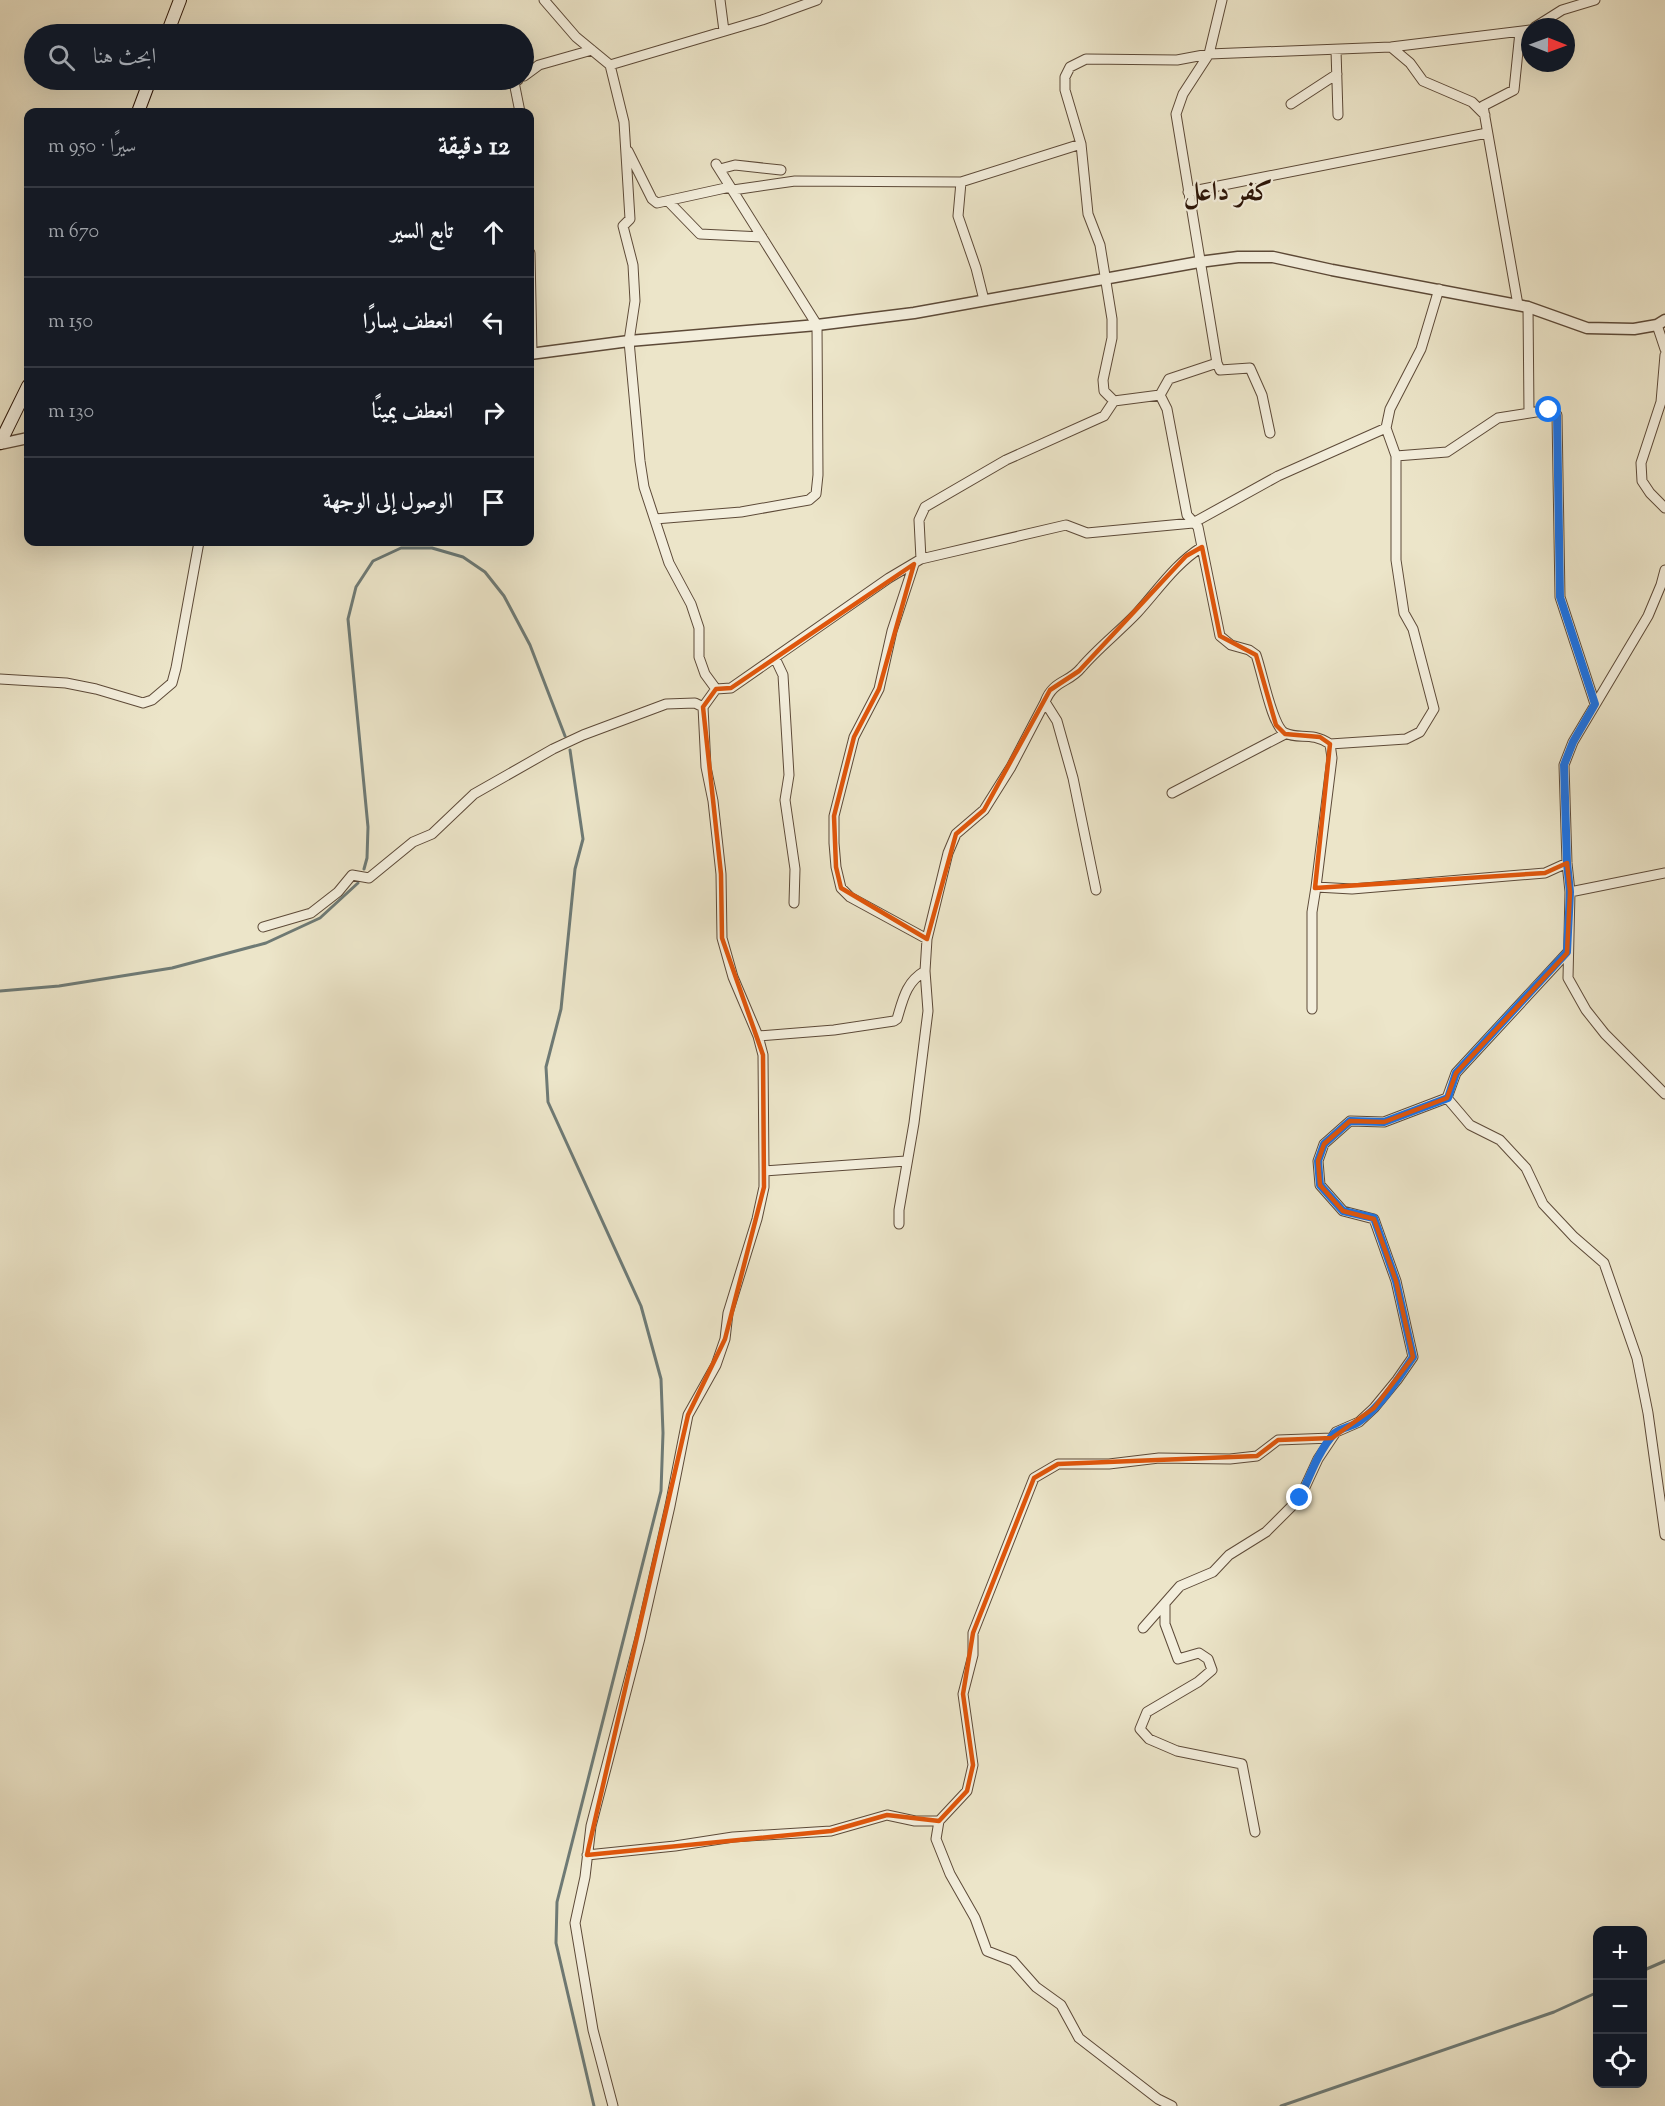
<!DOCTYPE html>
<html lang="ar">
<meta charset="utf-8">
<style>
:root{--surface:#171b24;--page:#20242c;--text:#f1f3f6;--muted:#9ea1a6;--line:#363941}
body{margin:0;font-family:"Sorts Mill Goudy",Amiri,serif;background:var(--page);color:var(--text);direction:rtl}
.controls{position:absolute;right:18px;bottom:18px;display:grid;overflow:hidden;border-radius:12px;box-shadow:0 6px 24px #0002}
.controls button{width:54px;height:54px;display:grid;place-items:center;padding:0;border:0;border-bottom:2px solid var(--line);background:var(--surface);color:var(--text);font:30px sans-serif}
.compass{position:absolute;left:1521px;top:18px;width:54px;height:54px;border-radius:50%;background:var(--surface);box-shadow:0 6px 24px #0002;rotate:91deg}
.stop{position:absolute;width:18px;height:18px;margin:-14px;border:4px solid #1a73e8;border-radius:50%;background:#fff}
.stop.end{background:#1a73e8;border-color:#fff;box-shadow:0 2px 6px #0008}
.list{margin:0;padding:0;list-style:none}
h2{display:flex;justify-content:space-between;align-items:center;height:78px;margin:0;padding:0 24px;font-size:26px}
h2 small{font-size:20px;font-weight:400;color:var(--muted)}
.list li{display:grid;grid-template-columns:39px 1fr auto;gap:18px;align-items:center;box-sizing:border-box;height:90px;padding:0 24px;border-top:2px solid var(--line)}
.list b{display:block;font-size:22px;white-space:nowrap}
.list em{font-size:20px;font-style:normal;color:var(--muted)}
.icon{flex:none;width:33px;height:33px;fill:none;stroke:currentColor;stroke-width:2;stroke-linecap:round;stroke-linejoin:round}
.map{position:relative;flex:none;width:1665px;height:2106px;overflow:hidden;direction:ltr}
.search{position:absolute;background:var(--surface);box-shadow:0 6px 24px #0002;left:24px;top:24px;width:510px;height:66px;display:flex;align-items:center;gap:15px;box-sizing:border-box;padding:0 21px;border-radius:33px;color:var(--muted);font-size:22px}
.panel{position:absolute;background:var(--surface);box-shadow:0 6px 24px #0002;left:24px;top:108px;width:510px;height:438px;border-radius:12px;direction:rtl}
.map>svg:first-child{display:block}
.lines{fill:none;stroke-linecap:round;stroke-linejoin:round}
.stream{stroke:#6e7a75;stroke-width:3}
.minor-casing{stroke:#5d4a38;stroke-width:11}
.tertiary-casing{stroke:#5d4a38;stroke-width:13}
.secondary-casing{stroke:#2d1608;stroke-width:14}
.minor{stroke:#f3eedc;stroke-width:9}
.tertiary{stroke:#f3eedc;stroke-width:10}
.secondary{stroke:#f3eedc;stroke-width:12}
.route{stroke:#1a73e8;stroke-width:8}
.marked{fill:none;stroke:#df560c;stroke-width:4.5;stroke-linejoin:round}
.labels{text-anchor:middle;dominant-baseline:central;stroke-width:4.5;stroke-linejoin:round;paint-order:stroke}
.district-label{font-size:27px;font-weight:bold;fill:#2d1608;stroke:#f3eedc}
</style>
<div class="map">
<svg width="1665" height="2106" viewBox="0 0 1665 2106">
<rect width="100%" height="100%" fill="#ece5c9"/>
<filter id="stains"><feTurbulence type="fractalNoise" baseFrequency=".00333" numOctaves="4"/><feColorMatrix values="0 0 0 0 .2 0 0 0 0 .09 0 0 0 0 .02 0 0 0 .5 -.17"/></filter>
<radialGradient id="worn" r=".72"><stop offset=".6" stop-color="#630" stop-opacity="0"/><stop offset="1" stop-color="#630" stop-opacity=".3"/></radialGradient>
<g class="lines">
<path class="stream" d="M 570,750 L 583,839 L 575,869 L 561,1009 L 546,1067 L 548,1102 L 641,1306 L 661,1379 L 663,1433 L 661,1491 L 557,1902 L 556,1943 L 594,2106
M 364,869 L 367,858 L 368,827 L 348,619 L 356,587 L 373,561 L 401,548 L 432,548 L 463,557 L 485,572 L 504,596 L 530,645 L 565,736
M 0,991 L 59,986 L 172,968 L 266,943 L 320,918 L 358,883
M 1642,1971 L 1665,1961
M 1281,2106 L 1554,2012 L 1598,1992"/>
<g class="minor-casing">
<path id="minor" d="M 544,0 L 576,37 L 610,65
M 720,0 L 724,31
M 1535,27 L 1562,10 L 1595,0
M 1530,30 L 1391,47 L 1209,54 L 1177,60 L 1086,59 L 1070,67 L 1065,77 L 1065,90 L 1081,144 L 1088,214 L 1100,245 L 1112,319 L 1112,338 L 1103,380 L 1104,391 L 1114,401 L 1160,395 L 1167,409 L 1187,515 L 1198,527 L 1220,636 L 1231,645 L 1249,650 L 1256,655 C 1262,671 1272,727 1285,733 C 1299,740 1311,731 1330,744 L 1332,758 L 1316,887 L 1352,889 L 1545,873 L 1567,863
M 1391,47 L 1410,63 L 1423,81 L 1472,102 L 1485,115
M 1336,50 L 1338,115
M 524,76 L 539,65 L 592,50
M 518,80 L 514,82 L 520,112
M 1291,104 L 1337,74
M 628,151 L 652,199 L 657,203 L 730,187
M 720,169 L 735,165 L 781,170
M 733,190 L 795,181 L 961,182
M 1188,192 L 1487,133
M 668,201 L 700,234 L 762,237
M 530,253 L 532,353
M 984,300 L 976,268 L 958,216 L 961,182 L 1081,144
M 1518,305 L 1483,106 L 1514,90 L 1520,32
M 1528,307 L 1529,412
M 1657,325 L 1665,349
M 1665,355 L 1661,402 L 1641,463 L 1642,481 L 1650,493 L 1665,508
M 1217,363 L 1220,370 L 1250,368 L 1262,395 L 1270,433
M 1160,395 L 1169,379 L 1217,363 L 1176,114 L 1183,94 L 1209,54 L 1222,0
M 1396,456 L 1447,452 L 1498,418 L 1549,410 L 1557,415 L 1560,597 L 1595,704
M 655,519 L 741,512 L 809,500 L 816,494 L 818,475 L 817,325 L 716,164
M 921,559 L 919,520 L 925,507 L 1006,460 L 1104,416 L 1114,401
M 914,564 L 892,631 L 879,689 L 854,737 L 834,816 L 834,843 L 836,867 L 841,888 L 850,897 L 927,939 L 948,853 L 956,834 L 984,810 L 1011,767 L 1045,702
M 1665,570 L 1661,585 L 1648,616 L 1573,742 L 1564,765 L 1567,863 L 1570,892 L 1568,978 L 1586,1010 L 1605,1034 L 1665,1094
M 775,658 L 783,675 L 789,775 L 785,800 L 795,869 L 794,903
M 0,679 L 66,683 L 96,689 L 143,703 L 152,700 L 172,683 L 176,668 L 199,542
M 716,689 L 705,674 L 699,657 L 699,628 L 691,604 L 669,563 L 644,487 L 640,461 L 629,341 L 635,301 L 633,265 L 623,226 L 630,219 L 624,122 L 610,65 L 762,20 L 817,0
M 1330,744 L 1406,739 L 1420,732 L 1434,709 L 1413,629 L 1404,613 L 1396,560 L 1396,456 L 1386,428 L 1390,409 L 1421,349 L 1439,289
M 1172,793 L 1285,734
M 1096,890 L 1073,778 L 1057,721 L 1045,702 C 1053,680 1069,683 1081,668 C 1098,648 1119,632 1137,613 C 1158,590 1176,563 1202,547
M 1570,892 L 1665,873
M 263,927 L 311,913 L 338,892 L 352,875 L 369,878 L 413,842 L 432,834 L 474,794 L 553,749 L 583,735 L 666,704 L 695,703 L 703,707
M 1312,1009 L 1312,912 L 1316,887
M 758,1036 L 834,1030 L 894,1021 L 897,1019 C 903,999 906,982 925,971
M 1447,1098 L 1470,1125 L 1500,1140 L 1526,1168 L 1543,1204 L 1574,1237 L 1604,1263 L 1637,1358 L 1648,1413 L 1665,1535
M 906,1161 L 764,1171 L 763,1055 L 758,1036 L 733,977 L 722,938 L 721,874 L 713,801 L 706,767 L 703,707 L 716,689 L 731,688 L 889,578 L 921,559 L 1066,525 L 1087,533 L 1193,523 L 1278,476 L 1386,428
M 899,1224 L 899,1210 L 914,1123 L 928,1011 L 925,971 L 927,939
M 1165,1605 L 1165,1624 L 1178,1659 L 1199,1653 L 1208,1659 L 1212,1670 L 1198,1682 L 1147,1712 L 1140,1729 L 1149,1739 L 1177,1751 L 1242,1764 L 1255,1832
M 1143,1628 L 1180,1586 L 1213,1572 L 1229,1555 L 1266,1532 L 1300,1498 L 1318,1459 L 1336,1432 L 1359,1422 L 1374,1408 L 1397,1380 L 1413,1357 L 1396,1281 L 1374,1219 L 1343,1211 L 1320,1185 L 1318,1161 L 1324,1144 L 1350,1121 L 1384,1122 L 1447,1098 L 1456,1073 L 1567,953
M 587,1855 L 675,1846 L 733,1837 L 831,1831 L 887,1815 L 915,1821 L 939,1821
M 613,2106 L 593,2030 L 575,1923 L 585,1877 L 591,1826 L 640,1638 L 670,1506 L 688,1415 L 716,1365 L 725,1339 L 728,1313 L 757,1219 L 764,1187 L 764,1171
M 1172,2106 L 1158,2099 L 1079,2038 L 1061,2005 L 1036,1987 L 1013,1961 L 987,1951 L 975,1918 L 950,1874 L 936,1839 L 939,1821 L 967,1791 L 973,1765 L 963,1694 L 973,1655 L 973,1633 L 1034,1478 L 1058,1464 L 1109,1464 L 1159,1458 L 1230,1459 L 1257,1456 L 1278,1440 L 1332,1438"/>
</g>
<g class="tertiary-casing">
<path id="tertiary" d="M 530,354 L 629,341 L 817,325 L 914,313 L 1199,262 L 1238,257 L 1273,257 L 1332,270 L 1528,307 L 1587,328 L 1634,329 L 1657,325 L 1665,320
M 0,444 L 28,438"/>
</g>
<g class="secondary-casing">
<path id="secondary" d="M 167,34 L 180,0
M 138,112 L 150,80
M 0,443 L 28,386"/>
</g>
<use href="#minor" class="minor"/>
<use href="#tertiary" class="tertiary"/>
<use href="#secondary" class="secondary"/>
</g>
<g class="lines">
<path class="route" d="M 1300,1498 C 1308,1480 1320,1447 1335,1433 C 1342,1427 1353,1427 1360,1421 C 1382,1405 1398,1379 1413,1357 L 1396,1281 L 1374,1218 L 1343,1211 L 1320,1185 L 1318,1161 L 1324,1144 L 1350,1121 L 1384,1122 L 1448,1098 L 1456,1073 L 1567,952 L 1570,892 L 1567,863 L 1564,765 L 1573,742 L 1595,704 L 1560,597 L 1557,415 L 1549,410"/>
</g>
<path class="marked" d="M 1202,547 L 1220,636 L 1256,655 L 1276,725 L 1285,734 L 1320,737 L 1330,744 L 1315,888 L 1545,873 L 1567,863 L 1570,892 L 1567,953 L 1456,1073 L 1447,1098 L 1384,1122 L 1350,1121 L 1324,1144 L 1318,1161 L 1320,1185 L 1343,1211 L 1374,1219 L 1396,1281 L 1413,1357 L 1374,1408 L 1332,1438 L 1278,1440 L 1257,1456 L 1058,1464 L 1034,1478 L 973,1633 L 963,1694 L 973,1765 L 967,1791 L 939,1821 L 887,1815 L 831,1831 L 587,1855 L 688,1415 L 725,1339 L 764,1187 L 763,1055 L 722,938 L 721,874 L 703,707 L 716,689 L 731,688 L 914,564 L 879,689 L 854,737 L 834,816 L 836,867 L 841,888 L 927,939 L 956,834 L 984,810 L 1050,690 L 1079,671 L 1186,556 Z"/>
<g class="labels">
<g class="district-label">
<text x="1228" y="193">كفر داعل</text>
</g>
</g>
<rect width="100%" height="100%" filter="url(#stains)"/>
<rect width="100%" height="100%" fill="url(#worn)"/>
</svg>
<div class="controls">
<button>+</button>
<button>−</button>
<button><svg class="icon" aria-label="locate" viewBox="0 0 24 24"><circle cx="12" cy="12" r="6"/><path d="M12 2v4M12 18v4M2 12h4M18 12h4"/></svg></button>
</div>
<svg class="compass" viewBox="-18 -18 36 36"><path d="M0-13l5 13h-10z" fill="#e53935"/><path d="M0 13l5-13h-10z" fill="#9ea1a6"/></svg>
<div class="stop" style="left:1549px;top:410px"></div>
<div class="stop end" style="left:1300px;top:1498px"></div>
<div class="search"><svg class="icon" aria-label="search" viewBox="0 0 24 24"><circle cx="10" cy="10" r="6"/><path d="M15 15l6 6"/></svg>ابحث هنا</div>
<section class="panel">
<h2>12 دقيقة<small>سيرًا · 950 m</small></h2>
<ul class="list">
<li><svg class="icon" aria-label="ahead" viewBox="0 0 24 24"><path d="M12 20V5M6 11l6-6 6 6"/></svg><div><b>تابع السير</b></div><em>670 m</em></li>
<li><svg class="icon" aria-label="left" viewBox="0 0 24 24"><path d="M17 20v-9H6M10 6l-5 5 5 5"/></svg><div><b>انعطف يسارًا</b></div><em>150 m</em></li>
<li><svg class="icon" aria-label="right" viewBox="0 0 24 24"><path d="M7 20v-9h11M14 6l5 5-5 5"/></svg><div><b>انعطف يمينًا</b></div><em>130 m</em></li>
<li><svg class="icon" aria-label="arrive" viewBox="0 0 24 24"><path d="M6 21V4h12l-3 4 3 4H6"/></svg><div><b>الوصول إلى الوجهة</b></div></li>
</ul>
</section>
</div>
